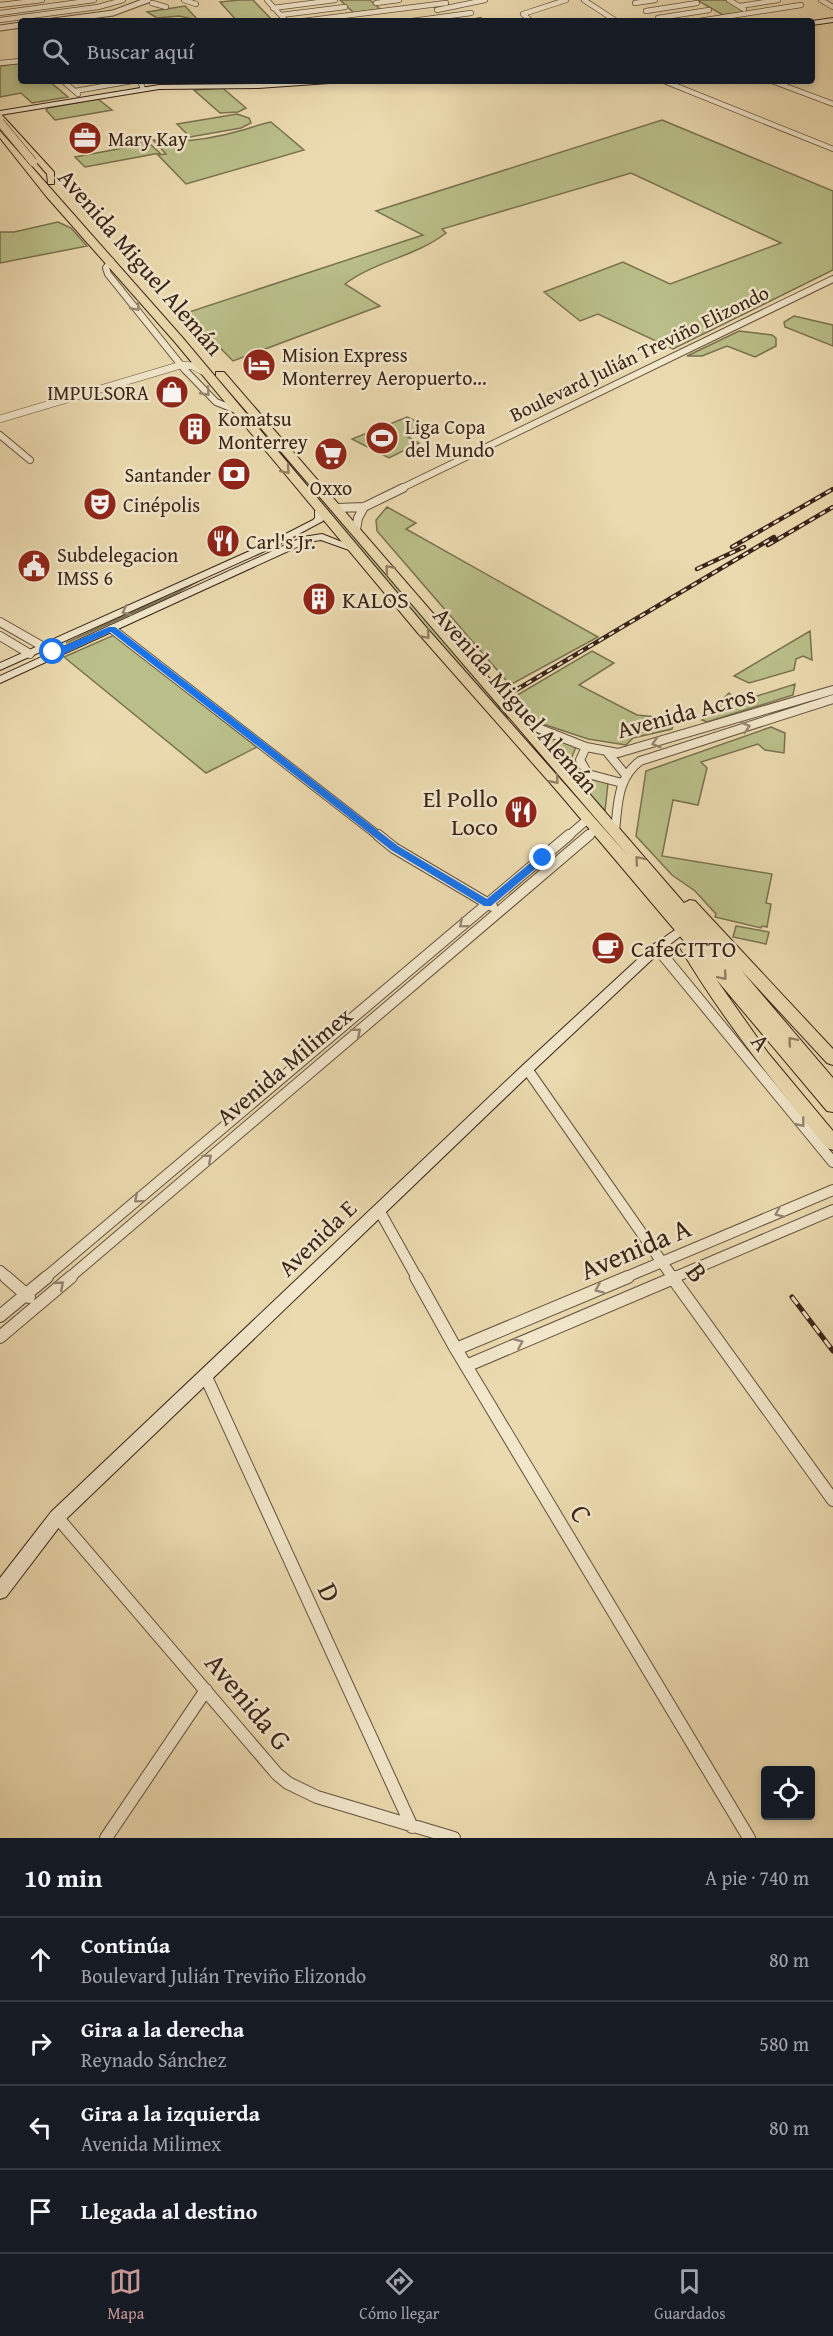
<!DOCTYPE html>
<html lang="es">
<meta charset="utf-8">
<style>
:root{--surface:#171b24;--page:#20242c;--text:#f1f3f6;--muted:#9ea1a6;--line:#363941;--accent:#c59692}
body{margin:0;font-family:"Gentium Book Plus",serif;background:var(--page);color:var(--text)}
.controls{position:absolute;right:18px;bottom:18px;display:grid;overflow:hidden;border-radius:6px;box-shadow:0 3px 9px #0003}
.controls button{width:54px;height:54px;display:grid;place-items:center;padding:0;border:0;border-bottom:2px solid var(--line);background:var(--surface);color:var(--text);font:30px sans-serif}
.stop{position:absolute;width:18px;height:18px;margin:-14px;border:4px solid #1a73e8;border-radius:50%;background:#fff}
.stop.end{background:#1a73e8;border-color:#fff;box-shadow:0 2px 6px #0008}
.list{margin:0;padding:0;list-style:none}
h2{display:flex;justify-content:space-between;align-items:center;height:78px;margin:0;padding:0 24px;font-size:26px}
h2 small{font-size:20px;font-weight:400;color:var(--muted)}
.list li{display:grid;grid-template-columns:39px 1fr auto;gap:18px;align-items:center;box-sizing:border-box;height:84px;padding:0 24px;border-top:2px solid var(--line)}
.list b{display:block;font-size:22px;white-space:nowrap}
.list p{margin:0;font-size:20px;white-space:nowrap;color:var(--muted)}
.list em{font-size:20px;font-style:normal;color:var(--muted)}
.icon{flex:none;width:33px;height:33px;fill:none;stroke:currentColor;stroke-width:2;stroke-linecap:round;stroke-linejoin:round}
.map{position:relative;flex:none;width:833px;height:1838px;overflow:hidden}
.search{position:absolute;background:var(--surface);box-shadow:0 3px 9px #0003;left:18px;right:18px;top:18px;height:66px;display:flex;align-items:center;gap:15px;box-sizing:border-box;padding:0 21px;border-radius:6px;color:var(--muted);font-size:22px}
.sheet{height:414px;background:var(--surface)}
nav{display:flex;justify-content:space-around;align-items:center;box-sizing:border-box;height:84px;border-top:2px solid var(--line);background:var(--surface);font-size:16px;color:var(--muted)}
nav a{display:grid;justify-items:center;gap:3px}
nav .on{color:var(--accent)}
.map>svg:first-child{display:block}
.green{fill:#babf89;stroke:#7a7250;stroke-width:1.5}
.lines{fill:none;stroke-linecap:round;stroke-linejoin:round}
.minor-far4-casing{stroke:#66523e;stroke-width:6}
.minor-far3-casing{stroke:#66523e;stroke-width:8}
.minor-far2-casing{stroke:#66523e;stroke-width:10}
.minor-far1-casing{stroke:#66523e;stroke-width:12}
.minor-casing{stroke:#66523e;stroke-width:14}
.tertiary-far1-casing{stroke:#66523e;stroke-width:7}
.tertiary-casing{stroke:#66523e;stroke-width:8}
.secondary-casing{stroke:#3a2418;stroke-width:2}
.trunk-casing{stroke:#3a2418;stroke-width:2}
.minor-far4{stroke:#f2e7cb;stroke-width:4.5}
.minor-far3{stroke:#f2e7cb;stroke-width:6}
.minor-far2{stroke:#f2e7cb;stroke-width:8}
.minor-far1{stroke:#f2e7cb;stroke-width:10}
.minor{stroke:#f2e7cb;stroke-width:12}
.tertiary-far1{stroke:#f2e7cb;stroke-width:5}
.tertiary{stroke:#f2e7cb;stroke-width:7}
.secondary{fill:#f2e7cb;fill-rule:evenodd}
.trunk{fill:#ebdaaf;fill-rule:evenodd}
.rail-far1-casing{stroke:#3a2418;stroke-width:4.5}
.rail-casing{stroke:#3a2418;stroke-width:5}
.rail-far1{stroke:#f2e7cb;stroke-width:2;stroke-dasharray:6;stroke-linecap:butt}
.rail{stroke:#f2e7cb;stroke-width:3;stroke-dasharray:9;stroke-linecap:butt}
.trunk-bridge-casing{stroke:#3a2418;stroke-width:9;stroke-linecap:butt}
.trunk-bridge{stroke:#ebdaaf;stroke-width:8}
.oneway{stroke:#968672}
.oneway2{stroke:#927f64}
.route{fill:#1a73e8}
.labels{text-anchor:middle;dominant-baseline:central;stroke-width:5;stroke-linejoin:round;paint-order:stroke}
.far-poi-label{font-size:20px;fill:#3a2418;stroke:#f2e7cb;text-anchor:start}
.far-street-label{font-size:20px;fill:#3a2418;stroke:#f2e7cb}
.street-label{font-size:24px;fill:#3a2418;stroke:#f2e7cb}
.poi-label{font-size:24px;fill:#3a2418;stroke:#f2e7cb;text-anchor:start}
.near-street-label{font-size:28px;fill:#3a2418;stroke:#f2e7cb}
</style>
<div class="map">
<svg width="833" height="1838" viewBox="0 0 833 1838">
<rect width="100%" height="100%" fill="#ebdaaf"/>
<filter id="stains"><feTurbulence type="fractalNoise" baseFrequency=".00333" numOctaves="4"/><feColorMatrix values="0 0 0 0 .2 0 0 0 0 .09 0 0 0 0 .02 0 0 0 .5 -.17"/></filter>
<radialGradient id="worn" r=".72"><stop offset=".6" stop-color="#630" stop-opacity="0"/><stop offset="1" stop-color="#630" stop-opacity=".3"/></radialGradient>
<path class="green" d="M 239,0 L 253,0 L 273,21 L 237,21 L 220,2 Z
M 340,0 L 370,0 L 380,9 L 354,13 Z
M 697,0 L 726,0 L 746,12 L 723,15 Z
M 185,6 L 198,20 L 179,16 L 157,18 L 147,12 Z
M 21,63 L 21,81 L 49,81 L 68,97 L 32,103 L 21,93 L 0,97 L 0,66 Z
M 223,88 L 225,90 L 246,108 L 238,112 L 220,113 L 194,90 Z
M 98,99 L 112,110 L 55,120 L 46,110 L 48,108 Z
M 237,114 L 249,118 L 251,123 L 241,128 L 190,137 L 177,124 Z
M 662,120 L 833,191 L 833,270 L 673,349 L 598,314 L 580,321 L 544,292 L 623,262 L 670,284 L 781,243 L 631,173 L 442,229 L 446,233 C 415,257 375,261 345,284 L 380,306 L 233,361 L 186,313 L 423,235 L 376,211 Z
M 271,122 L 304,150 L 186,184 L 158,155 L 166,154 L 153,140 C 182,144 215,138 243,130 C 253,127 261,124 271,122 Z
M 140,141 L 150,144 L 160,153 L 85,167 L 75,157 L 134,146 L 131,142 Z
M 58,222 L 71,228 L 87,246 L 0,263 L 0,232 L 14,232 Z
M 794,316 L 833,325 L 833,346 L 785,327 L 784,322 Z
M 739,331 L 772,335 L 776,338 L 776,346 L 755,357 L 727,346 L 702,356 L 687,356 Z
M 231,391 L 478,678 L 508,718 L 432,637 L 228,392 Z
M 407,417 L 428,427 L 408,437 L 419,443 L 389,458 L 352,439 Z
M 387,507 L 416,523 L 406,529 L 598,637 L 510,685 L 377,531 L 376,520 Z
M 204,578 L 173,595 L 66,643 Z
M 810,631 L 812,660 L 803,656 L 796,659 L 794,670 L 749,683 L 734,676 Z
M 114,635 L 257,747 L 206,773 L 64,657 Z
M 592,651 L 614,663 L 579,685 L 637,715 L 675,719 L 672,729 L 633,738 L 626,745 L 588,739 L 537,722 L 514,697 Z
M 795,684 L 793,695 L 707,722 L 702,720 L 729,693 L 738,702 Z
M 771,727 L 785,733 L 784,753 L 765,750 L 758,744 L 701,762 L 707,768 L 698,805 L 673,800 L 662,856 L 772,874 L 766,903 L 771,904 L 767,927 L 762,926 L 761,928 L 715,917 L 716,914 L 695,891 L 672,875 L 636,836 L 646,771 Z
M 533,731 L 576,747 L 571,759 L 588,778 L 608,783 L 605,811 Z
M 736,926 L 769,932 L 766,944 L 733,937 Z"/>
<g class="lines">
<g class="minor-far4-casing">
<path id="minor-far4" d="M 184,0 L 196,4
M 267,0 L 286,21
M 584,0 L 616,21
M 729,0 L 744,9
M 821,0 L 833,7
M 152,3 L 166,7
M 376,3 L 399,0
M 635,3 L 655,0
M 0,5 L 42,0
M 740,6 L 778,0
M 273,8 L 335,0
M 437,10 L 485,0
M 646,11 L 697,3
M 0,13 L 94,0
M 281,15 L 345,7
M 658,18 L 709,10
M 0,20 L 98,7 L 123,0
M 303,21 L 446,3
M 412,21 L 471,13
M 476,21 L 480,20
M 531,21 L 523,14 L 566,0
M 699,21 L 801,5
M 0,63 L 21,61
M 63,81 L 78,94
M 140,81 L 143,89
M 664,81 L 833,149
M 772,81 L 833,104
M 75,91 L 132,81"/>
</g>
<g class="minor-far3-casing">
<path id="minor-far3" d="M 111,261 L 106,268 L 108,274 L 185,370 L 216,402 L 236,410
M 0,435 L 30,460
M 400,489 L 833,279"/>
</g>
<g class="minor-far2-casing">
<path id="minor-far2" d="M 337,508 L 364,507 L 403,488
M 356,530 L 358,518 L 364,507
M 0,622 L 56,654
M 112,629 L 380,837
M 0,636 L 30,654
M 520,721 L 586,747 L 618,753 L 833,690
M 586,747 L 580,760 L 588,774 L 622,783
M 607,752 L 625,774
M 615,831 C 618,805 617,778 640,761 L 833,699
M 567,837 L 588,819
M 587,837 L 596,829"/>
</g>
<g class="minor-far1-casing">
<path id="minor-far1" d="M 378,835 L 394,848 L 492,906
M 657,948 L 833,1162
M 527,1069 L 673,1278
M 379,1210 L 417,1278
M 0,1271 L 8,1278
M 45,1278 L 569,835
M 69,1278 L 589,835
M 624,1278 L 833,1190
M 673,1278 L 833,1210"/>
</g>
<g class="minor-casing">
<path id="minor" d="M 6,1277 L 29,1297
M 416,1277 L 456,1349 L 749,1838
M 672,1277 L 833,1500
M 0,1316 L 47,1277
M 0,1337 L 71,1277
M 456,1349 L 628,1277
M 466,1366 L 676,1277
M 206,1377 L 412,1827
M 57,1517 L 277,1774 L 288,1783 L 317,1797 L 454,1838
M 106,1838 L 206,1690"/>
</g>
<g class="tertiary-far1-casing">
<path id="tertiary-far1" d="M 53,21 L 113,13 L 148,0
M 0,28 L 21,25"/>
</g>
<g class="tertiary-casing">
<path id="tertiary" d="M 0,419 L 181,365 L 193,366 L 205,372"/>
</g>
<g class="secondary-casing">
<path id="secondary" d="M 833,18 L 833,22 L 812,25 L 812,21 Z
M 303,81 L 332,81 L 329,83 L 258,88 L 159,89 L 0,115 L 0,111 L 159,85 L 258,84 Z
M 320,508 L 325,511 L 323,521 L 278,545 L 0,670 L 0,663 L 272,541 L 313,520 L 315,518 L 315,511 Z
M 322,534 L 357,548 L 352,551 L 321,540 L 308,542 L 0,683 L 0,676 L 303,537 Z
M 678,928 L 684,932 L 682,935 L 661,951 L 532,1072 L 63,1522 L 6,1597 L 0,1599 L 0,1578 L 51,1512 L 522,1066 L 653,945 Z"/>
</g>
<g class="trunk-casing">
<path id="trunk" d="M 0,113 L 54,172 L 54,184 L 48,184 L 47,174 L 0,120 Z
M 0,131 L 182,337 L 425,626 L 629,857 L 216,376 L 216,372 L 224,372 L 684,903 L 690,900 L 695,901 L 833,1049 L 833,1065 L 827,1063 L 741,970 L 833,1078 L 833,1112 L 827,1111 L 716,979 L 768,1053 L 833,1131 L 833,1150 L 827,1148 C 774,1083 722,1019 679,946 L 684,941 L 558,792 L 417,632 L 174,341 L 46,196 L 0,138 Z"/>
</g>
<use href="#minor-far4" class="minor-far4"/>
<use href="#minor-far3" class="minor-far3"/>
<use href="#minor-far2" class="minor-far2"/>
<use href="#minor-far1" class="minor-far1"/>
<use href="#minor" class="minor"/>
<use href="#tertiary-far1" class="tertiary-far1"/>
<use href="#tertiary" class="tertiary"/>
<use href="#secondary" class="secondary"/>
<use href="#trunk" class="trunk"/>
<g class="rail-far1-casing">
<path id="rail-far1" d="M 768,545 L 833,507
M 732,547 L 833,489
M 697,569 L 744,547
M 516,690 L 774,537"/>
</g>
<g class="rail-casing">
<path id="rail" d="M 792,1297 L 833,1351"/>
</g>
<use href="#rail-far1" class="rail-far1"/>
<use href="#rail" class="rail"/>
<g class="trunk-bridge-casing">
<path id="trunk-bridge" d="M 0,122 L 33,162"/>
</g>
<use href="#trunk-bridge" class="trunk-bridge"/>
</g>
<defs><path id="oneway-chevron" d="M-2-3.5L2.5 0L-2 3.5" fill="none" stroke-width="1.6" stroke-linecap="round" stroke-linejoin="round" transform="scale(1.5)"/></defs>
<g class="oneway">
<use href="#oneway-chevron" transform="translate(136 307) rotate(50)"/>
<use href="#oneway-chevron" transform="translate(206 392) rotate(48)"/>
<use href="#oneway-chevron" transform="translate(126 611) rotate(156)"/>
<use href="#oneway-chevron" transform="translate(746 727) rotate(-18)"/>
<use href="#oneway-chevron" transform="translate(656 743) rotate(163)"/>
<use href="#oneway-chevron" transform="translate(463 924) rotate(140)"/>
<use href="#oneway-chevron" transform="translate(357 1032) rotate(-40)"/>
<use href="#oneway-chevron" transform="translate(801 1123) rotate(51)"/>
<use href="#oneway-chevron" transform="translate(208 1158) rotate(-40)"/>
<use href="#oneway-chevron" transform="translate(138 1199) rotate(140)"/>
<use href="#oneway-chevron" transform="translate(779 1213) rotate(157)"/>
<use href="#oneway-chevron" transform="translate(60 1285) rotate(-41)"/>
<use href="#oneway-chevron" transform="translate(599 1289) rotate(157)"/>
<use href="#oneway-chevron" transform="translate(519 1343) rotate(-23)"/>
</g>
<g class="oneway2">
<use href="#oneway-chevron" transform="translate(286 470) rotate(49)"/>
<use href="#oneway-chevron" transform="translate(389 569) rotate(-131)"/>
<use href="#oneway-chevron" transform="translate(426 635) rotate(49)"/>
<use href="#oneway-chevron" transform="translate(555 780) rotate(49)"/>
<use href="#oneway-chevron" transform="translate(639 860) rotate(-130)"/>
<use href="#oneway-chevron" transform="translate(723 976) rotate(50)"/>
<use href="#oneway-chevron" transform="translate(792 1041) rotate(-130)"/>
</g>
<path class="route" d="M 109,627 L 115,627 L 398,846 L 487,899 L 540,855 L 548,858 L 491,906 L 484,906 L 391,850 L 111,632 L 59,656 L 53,656 L 49,652 Z"/>
<defs>
<g id="office-disc" transform="scale(1.725)"><circle r="9.5" fill="#8f2418" stroke="#f2e7cb"/><path d="M-6-3h4V-5.5h4V-3h4V5H-6ZM-1-4.5V-3h2v-1.5ZM-6 0V1H6V0Z" fill="#fff"/></g>
<g id="hotel-disc" transform="scale(1.725)"><circle r="9.5" fill="#8f2418" stroke="#f2e7cb"/><path d="M-6-4.5h1.5V1H6V5H4.5V3h-9V5H-6ZM-4 0a1.8 1.8 0 1 1 3.6 0ZM.5 0V-2.5h3Q6-2.5 6 0Z" fill="#fff"/></g>
<g id="shop-disc" transform="scale(1.725)"><circle r="9.5" fill="#8f2418" stroke="#f2e7cb"/><path d="M-5-2.5h2.3a2.7 3.5 0 0 1 5.4 0H5L5.5 6h-11ZM-1.5-2.5h3a1.5 2.3 0 0 0-3 0Z" fill="#fff"/></g>
<g id="building-disc" transform="scale(1.725)"><circle r="9.5" fill="#8f2418" stroke="#f2e7cb"/><path d="M-4-6H4V6H1V3H-1V6H-4ZM-2.5-4.3h1.7v1.8h-1.7ZM.8-4.3h1.7v1.8H.8ZM-2.5-1h1.7V.8h-1.7ZM.8-1h1.7V.8H.8Z" fill="#fff"/></g>
<g id="stadium-disc" transform="scale(1.725)"><circle r="9.5" fill="#8f2418" stroke="#f2e7cb"/><path d="M0-5a6.5 5 0 1 0 0 10a6.5 5 0 1 0 0-10ZM-3.5-1.8h7v3.6h-7Z" fill="#fff"/></g>
<g id="supermarket-disc" transform="scale(1.725)"><circle r="9.5" fill="#8f2418" stroke="#f2e7cb"/><path d="M-6-5.5h2.5l.6 2H6L4.5 2H-2.5L-4.4-4H-6ZM-1.5 3.2a1.3 1.3 0 1 0 .1 0ZM3 3.2a1.3 1.3 0 1 0 .1 0Z" fill="#fff"/></g>
<g id="bank-disc" transform="scale(1.725)"><circle r="9.5" fill="#8f2418" stroke="#f2e7cb"/><path d="M-6-4H6V4H-6ZM0-2.3a2.3 2.3 0 1 0 0 4.6a2.3 2.3 0 1 0 0-4.6Z" fill="#fff"/></g>
<g id="theatre-disc" transform="scale(1.725)"><circle r="9.5" fill="#8f2418" stroke="#f2e7cb"/><path d="M-5-5.5Q0-4 5-5.5V0Q5 5 0 6Q-5 5-5 0ZM-3.3-2.5H-1v1.5H-3.3ZM1-2.5H3.3v1.5H1ZM-2.8 1Q0 5.5 2.8 1Z" fill="#fff"/></g>
<g id="restaurant-disc" transform="scale(1.725)"><circle r="9.5" fill="#8f2418" stroke="#f2e7cb"/><path d="M-5-6h1v4h1v-4h1v4h1v-4h1v5L-1.5 .5V6h-2V.5L-5-1ZM5-6V6H3V1.5H1.5Q1.5-4 5-6Z" fill="#fff"/></g>
<g id="civic-disc" transform="scale(1.725)"><circle r="9.5" fill="#8f2418" stroke="#f2e7cb"/><path d="M-.6-6.5H3V-4.5H.6V-3L4-1V1h2V6H-6V1h2V-1L-.6-3ZM-1.2 2.5V6h2.4V2.5Z" fill="#fff"/></g>
<g id="cafe-disc" transform="scale(1.725)"><circle r="9.5" fill="#8f2418" stroke="#f2e7cb"/><path d="M-5.5-4.5H6V0H3Q3 3.5 0 3.5H-2.5Q-5.5 3.5-5.5 0ZM3-3.2v2h1.7v-2ZM-6 4.5H4V6H-6Z" fill="#fff"/></g>
</defs>
<g fill-rule="evenodd">
<use href="#office-disc" x="85" y="138"/>
<use href="#hotel-disc" x="259" y="365"/>
<use href="#shop-disc" x="172" y="392"/>
<use href="#building-disc" x="195" y="429"/>
<use href="#stadium-disc" x="382" y="438"/>
<use href="#supermarket-disc" x="331" y="454"/>
<use href="#bank-disc" x="234" y="474"/>
<use href="#theatre-disc" x="100" y="504"/>
<use href="#restaurant-disc" x="223" y="541"/>
<use href="#civic-disc" x="34" y="566"/>
<use href="#building-disc" x="319" y="599"/>
<use href="#restaurant-disc" x="521" y="812"/>
<use href="#cafe-disc" x="608" y="948"/>
</g>
<g class="labels">
<g class="far-poi-label">
<text x="108" y="138">Mary Kay</text>
<text x="282" y="354">Mision Express<tspan x="282" dy="23">Monterrey Aeropuerto…</tspan></text>
<text x="149" y="392" text-anchor="end">IMPULSORA</text>
<text x="218" y="418">Komatsu<tspan x="218" dy="23">Monterrey</tspan></text>
<text x="405" y="426">Liga Copa<tspan x="405" dy="23">del Mundo</tspan></text>
<text x="211" y="474" text-anchor="end">Santander</text>
<text x="331" y="487" text-anchor="middle">Oxxo</text>
<text x="123" y="504">Cinépolis</text>
<text x="246" y="541">Carl's Jr.</text>
<text x="57" y="554">Subdelegacion<tspan x="57" dy="23">IMSS 6</tspan></text>
</g>
<g class="far-street-label">
<text transform="translate(639 353) rotate(-26)">Boulevard Julián Treviño Elizondo</text>
</g>
<g class="street-label">
<text transform="translate(141 262) rotate(49)">Avenida Miguel Alemán</text>
<text transform="translate(516 700) rotate(49)">Avenida Miguel Alemán</text>
<text transform="translate(686 712) rotate(-15)">Avenida Acros</text>
<text transform="translate(761 1042) rotate(51)">A</text>
<text transform="translate(284 1066) rotate(-40)">Avenida Milimex</text>
<text transform="translate(317 1238) rotate(-44)">Avenida E</text>
</g>
<g class="poi-label">
<text x="342" y="599">KALOS</text>
<text x="498" y="798" text-anchor="end">El Pollo<tspan x="498" dy="28">Loco</tspan></text>
<text x="631" y="948">CafeCITTO</text>
</g>
<g class="near-street-label">
<text transform="translate(635 1248) rotate(-23)">Avenida A</text>
<text transform="translate(698 1272) rotate(54)">B</text>
<text transform="translate(582 1513) rotate(59)">C</text>
<text transform="translate(330 1592) rotate(65)">D</text>
<text transform="translate(249 1701) rotate(50)">Avenida G</text>
</g>
</g>
<rect width="100%" height="100%" filter="url(#stains)"/>
<rect width="100%" height="100%" fill="url(#worn)"/>
</svg>
<div class="controls">
<button><svg class="icon" aria-label="locate" viewBox="0 0 24 24"><circle cx="12" cy="12" r="6"/><path d="M12 2v4M12 18v4M2 12h4M18 12h4"/></svg></button>
</div>
<div class="stop" style="left:53px;top:652px"></div>
<div class="stop end" style="left:543px;top:858px"></div>
<div class="search"><svg class="icon" aria-label="search" viewBox="0 0 24 24"><circle cx="10" cy="10" r="6"/><path d="M15 15l6 6"/></svg>Buscar aquí</div>
</div>
<section class="sheet">
<h2>10 min<small>A pie · 740 m</small></h2>
<ul class="list">
<li><svg class="icon" aria-label="ahead" viewBox="0 0 24 24"><path d="M12 20V5M6 11l6-6 6 6"/></svg><div><b>Continúa</b><p>Boulevard Julián Treviño Elizondo</p></div><em>80 m</em></li>
<li><svg class="icon" aria-label="right" viewBox="0 0 24 24"><path d="M7 20v-9h11M14 6l5 5-5 5"/></svg><div><b>Gira a la derecha</b><p>Reynado Sánchez</p></div><em>580 m</em></li>
<li><svg class="icon" aria-label="left" viewBox="0 0 24 24"><path d="M17 20v-9H6M10 6l-5 5 5 5"/></svg><div><b>Gira a la izquierda</b><p>Avenida Milimex</p></div><em>80 m</em></li>
<li><svg class="icon" aria-label="arrive" viewBox="0 0 24 24"><path d="M6 21V4h12l-3 4 3 4H6"/></svg><div><b>Llegada al destino</b></div></li>
</ul>
</section>
<nav>
<a class="on"><svg class="icon" aria-label="map" viewBox="0 0 24 24"><path d="M3 6l6-2 6 2 6-2v14l-6 2-6-2-6 2zM9 4v14M15 6v14"/></svg>Mapa</a>
<a><svg class="icon" aria-label="directions" viewBox="0 0 24 24"><path d="M12 3l9 9-9 9-9-9zM9 14v-3h6M13 9l2 2-2 2"/></svg>Cómo llegar</a>
<a><svg class="icon" aria-label="saved" viewBox="0 0 24 24"><path d="M7 4h10v16l-5-4-5 4z"/></svg>Guardados</a>
</nav>
